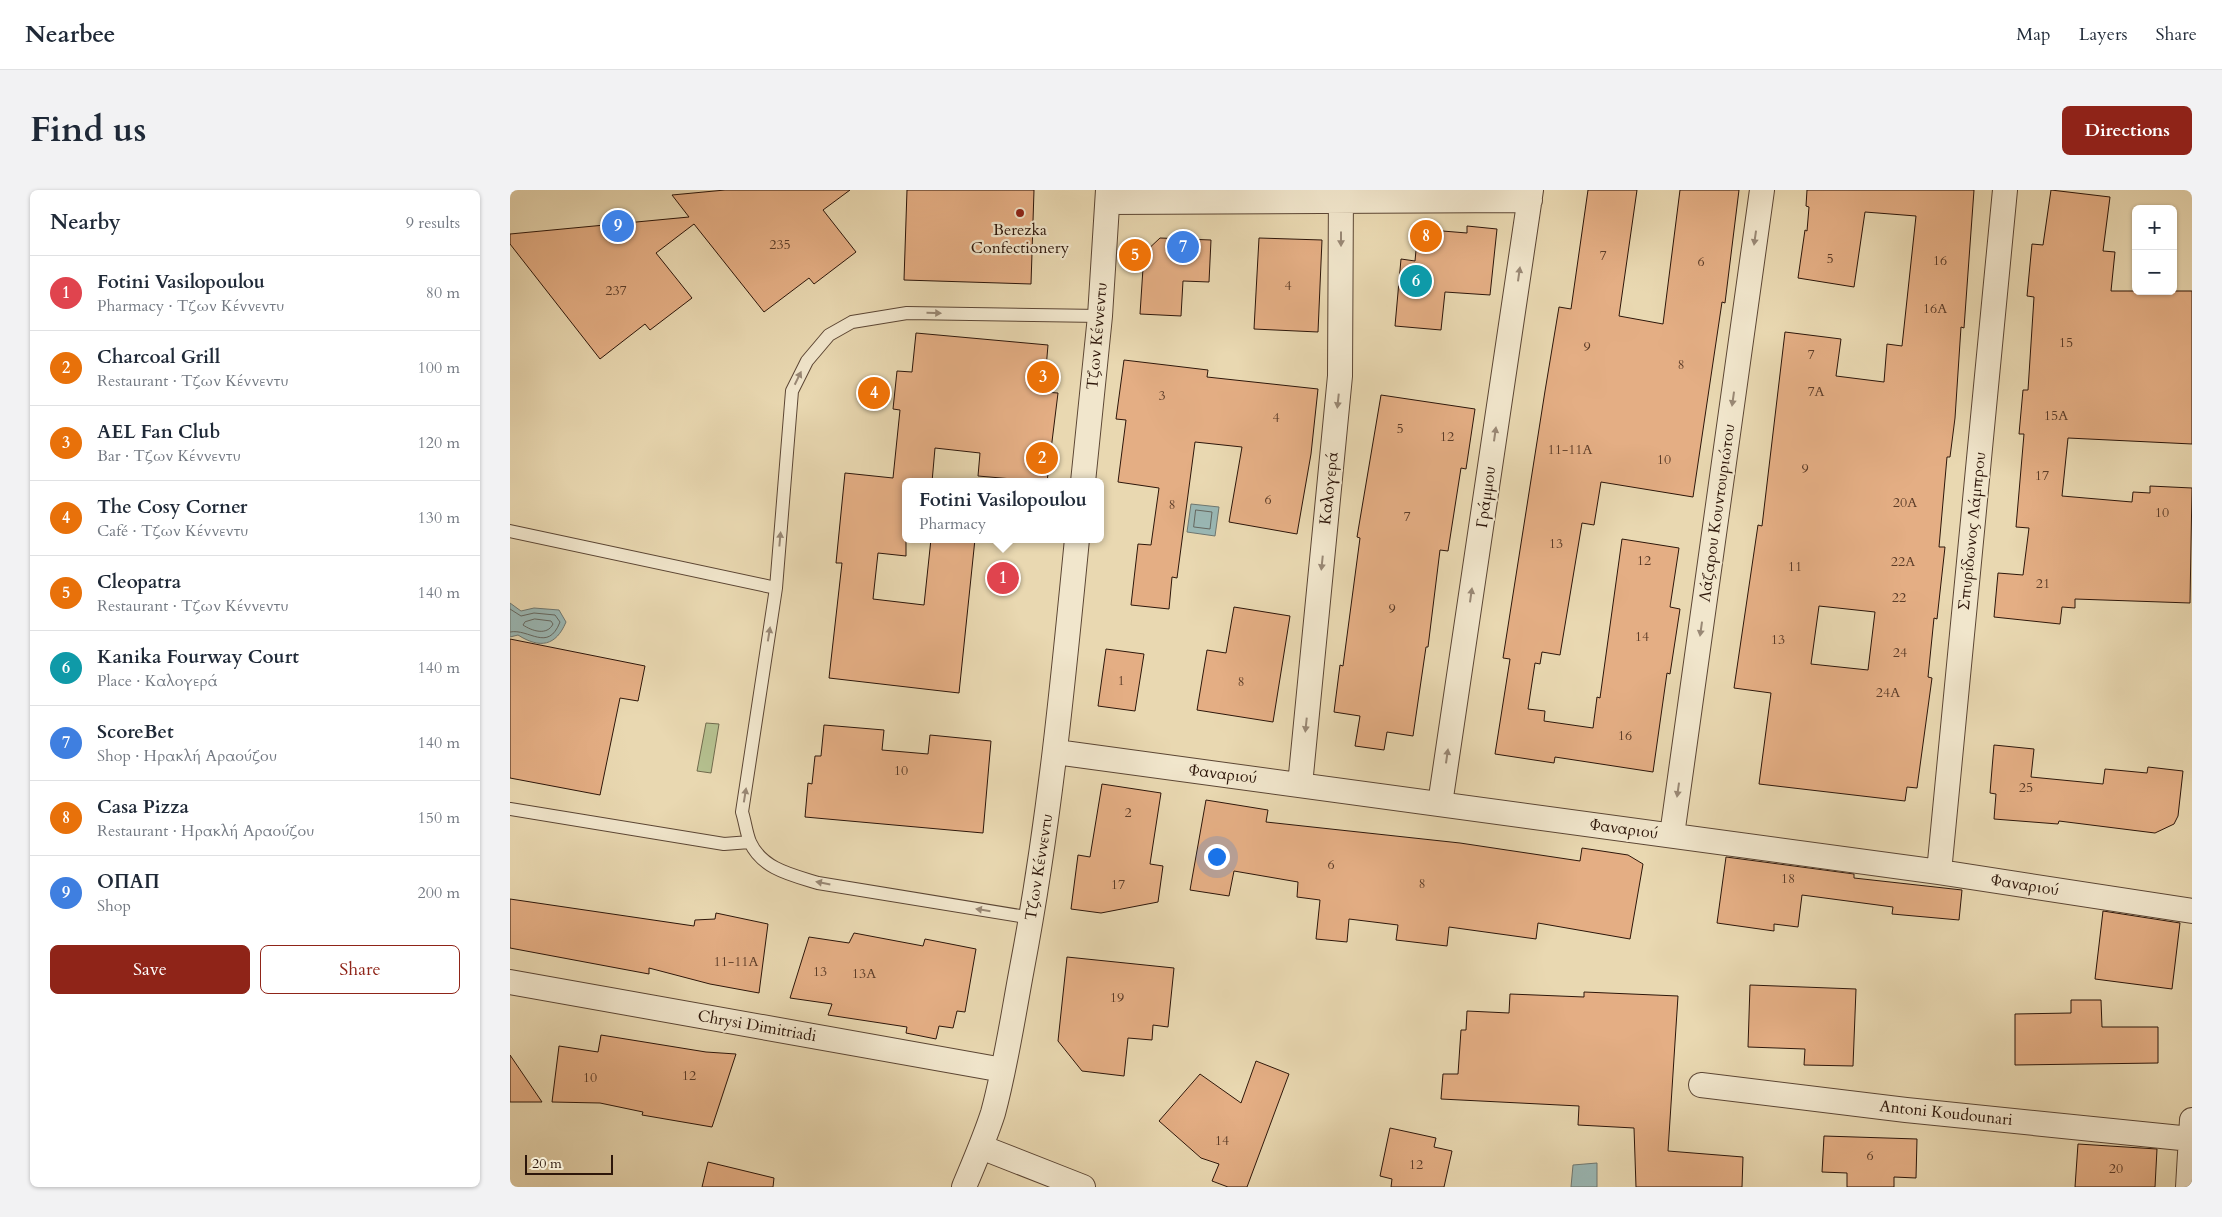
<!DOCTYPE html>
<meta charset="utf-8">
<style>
:root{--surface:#fff;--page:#f2f2f3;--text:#1f2937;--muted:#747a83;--line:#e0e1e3;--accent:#8f2418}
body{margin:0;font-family:Cardo,serif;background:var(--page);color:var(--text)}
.controls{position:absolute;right:15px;top:15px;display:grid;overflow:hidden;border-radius:8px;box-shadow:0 1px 4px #0004}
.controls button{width:45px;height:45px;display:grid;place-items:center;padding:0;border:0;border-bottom:1px solid var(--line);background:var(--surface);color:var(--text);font:25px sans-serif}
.scale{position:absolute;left:15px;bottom:12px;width:88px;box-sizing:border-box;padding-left:5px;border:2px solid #2d160a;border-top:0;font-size:14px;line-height:18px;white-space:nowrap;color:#2d160a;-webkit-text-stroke:4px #f1e6cc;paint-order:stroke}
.you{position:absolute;left:706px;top:666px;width:18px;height:18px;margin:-12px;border:4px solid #fff;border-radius:50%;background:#1a73e8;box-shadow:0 0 0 8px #1a73e833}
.badge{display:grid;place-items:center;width:32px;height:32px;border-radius:50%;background:var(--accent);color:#fff;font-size:16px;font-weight:700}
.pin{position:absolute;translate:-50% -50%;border:2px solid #fff;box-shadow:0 1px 5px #0006}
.popup{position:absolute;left:392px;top:288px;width:202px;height:65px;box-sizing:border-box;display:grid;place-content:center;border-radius:8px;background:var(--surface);filter:drop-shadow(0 1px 4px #0005);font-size:16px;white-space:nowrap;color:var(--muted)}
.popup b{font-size:19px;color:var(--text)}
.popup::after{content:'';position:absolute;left:50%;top:100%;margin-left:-10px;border:10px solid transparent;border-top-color:var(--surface)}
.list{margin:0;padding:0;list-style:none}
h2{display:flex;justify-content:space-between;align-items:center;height:65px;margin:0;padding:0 20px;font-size:21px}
h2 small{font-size:16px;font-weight:400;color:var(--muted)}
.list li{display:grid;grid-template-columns:32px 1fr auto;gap:15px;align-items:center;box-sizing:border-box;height:75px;padding:0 20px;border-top:1px solid var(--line)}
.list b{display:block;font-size:19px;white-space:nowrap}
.list p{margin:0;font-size:16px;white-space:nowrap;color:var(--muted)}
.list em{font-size:16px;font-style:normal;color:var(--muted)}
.actions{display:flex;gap:10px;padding:15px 20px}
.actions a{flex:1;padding:11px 0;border:1px solid var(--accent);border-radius:8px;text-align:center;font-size:18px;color:var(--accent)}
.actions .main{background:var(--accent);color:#fff}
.map{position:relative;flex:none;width:1682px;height:997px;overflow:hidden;border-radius:8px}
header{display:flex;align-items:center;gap:30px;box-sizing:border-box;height:70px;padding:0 25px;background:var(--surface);border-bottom:1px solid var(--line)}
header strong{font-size:24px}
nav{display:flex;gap:28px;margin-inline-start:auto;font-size:18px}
.intro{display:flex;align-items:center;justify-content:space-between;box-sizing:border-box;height:120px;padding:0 30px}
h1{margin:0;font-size:35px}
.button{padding:12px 22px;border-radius:8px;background:var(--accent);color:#fff;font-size:18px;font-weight:700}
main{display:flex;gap:30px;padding:0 30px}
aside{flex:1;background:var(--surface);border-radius:8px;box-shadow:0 1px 4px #0004}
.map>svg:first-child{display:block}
.green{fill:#b4bf8e;stroke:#706a4c}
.water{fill:#9ab8b5;stroke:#6e7771}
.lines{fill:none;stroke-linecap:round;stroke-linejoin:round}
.shore{stroke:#646760;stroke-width:1}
.building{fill:#e4ae84;stroke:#2d160a;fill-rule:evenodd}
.lane-casing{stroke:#5c4634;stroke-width:14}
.street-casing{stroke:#5c4634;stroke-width:26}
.lane{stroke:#f1e6cc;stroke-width:12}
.street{stroke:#f1e6cc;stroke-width:24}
.oneway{fill:#998875}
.poi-dot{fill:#8f2418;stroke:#f1e6cc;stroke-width:2}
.labels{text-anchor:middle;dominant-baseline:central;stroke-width:4.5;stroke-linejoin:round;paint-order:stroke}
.number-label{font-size:14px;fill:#5b3c28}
.poi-label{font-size:16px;fill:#2d160a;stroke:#f1e6cc}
.street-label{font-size:16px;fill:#2d160a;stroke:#f1e6cc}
</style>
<header>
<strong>Nearbee</strong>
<nav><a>Map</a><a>Layers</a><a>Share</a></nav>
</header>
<div class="intro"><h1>Find us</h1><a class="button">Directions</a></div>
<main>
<aside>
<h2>Nearby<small>9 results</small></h2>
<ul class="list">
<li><span class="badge" style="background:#e0444e">1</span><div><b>Fotini Vasilopoulou</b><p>Pharmacy · Τζων Κέννεντυ</p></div><em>80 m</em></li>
<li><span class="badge" style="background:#e8710a">2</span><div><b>Charcoal Grill</b><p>Restaurant · Τζων Κέννεντυ</p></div><em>100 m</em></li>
<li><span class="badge" style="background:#e8710a">3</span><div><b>AEL Fan Club</b><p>Bar · Τζων Κέννεντυ</p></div><em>120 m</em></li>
<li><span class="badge" style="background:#e8710a">4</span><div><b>The Cosy Corner</b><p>Café · Τζων Κέννεντυ</p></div><em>130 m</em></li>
<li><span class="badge" style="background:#e8710a">5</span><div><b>Cleopatra</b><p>Restaurant · Τζων Κέννεντυ</p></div><em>140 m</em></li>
<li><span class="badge" style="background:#0f9aa8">6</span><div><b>Kanika Fourway Court</b><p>Place · Καλογερά</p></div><em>140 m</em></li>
<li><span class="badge" style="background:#3f7fe0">7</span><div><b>ScoreBet</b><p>Shop · Ηρακλή Αραούζου</p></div><em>140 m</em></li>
<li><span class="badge" style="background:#e8710a">8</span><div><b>Casa Pizza</b><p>Restaurant · Ηρακλή Αραούζου</p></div><em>150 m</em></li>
<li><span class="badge" style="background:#3f7fe0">9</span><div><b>ΟΠΑΠ</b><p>Shop</p></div><em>200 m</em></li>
</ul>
<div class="actions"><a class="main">Save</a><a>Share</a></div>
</aside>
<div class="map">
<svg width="1682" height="997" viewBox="0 0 1682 997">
<rect width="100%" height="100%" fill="#e9d8b1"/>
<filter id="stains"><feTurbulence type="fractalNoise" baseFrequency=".004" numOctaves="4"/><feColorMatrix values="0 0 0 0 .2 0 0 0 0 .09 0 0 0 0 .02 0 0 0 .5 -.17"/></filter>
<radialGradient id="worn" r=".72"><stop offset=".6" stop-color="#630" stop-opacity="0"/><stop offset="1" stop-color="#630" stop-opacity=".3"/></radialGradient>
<path class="green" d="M 196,533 L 209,534 L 201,583 L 187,581 Z"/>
<path class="water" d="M 681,314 L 709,317 L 705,346 L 677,342 Z
M 0,413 L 11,421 L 24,418 L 49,420 L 56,432 C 46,456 30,459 8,445 L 0,447 Z
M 1087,973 L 1087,997 L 1061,997 L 1063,975 Z"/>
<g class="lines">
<path class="shore" d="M 686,320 L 702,322 L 700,339 L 684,337 Z
M 0,419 L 11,426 L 24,423 L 45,425 L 50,432 C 38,463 19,438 0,442
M 25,429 L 41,431 L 43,434 C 37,446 22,441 13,435 L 15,432 Z"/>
</g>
<path class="building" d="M 215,0 L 340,0 L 313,20 L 346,62 L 304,94 L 299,88 L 254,122 L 184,34 L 146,63 L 182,108 L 140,140 L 135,134 L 90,169 L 0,54 L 0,44 L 179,27 L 162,5 Z
M 397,0 L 524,0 L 521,94 L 394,90 Z
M 1078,0 L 1127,0 L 1109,126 L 1153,134 L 1170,0 L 1229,0 L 1215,113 L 1212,112 L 1183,307 L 1091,292 L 1084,335 L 1072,333 L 1050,465 L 1032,462 L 1030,474 L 1025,473 L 1018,519 L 1035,521 L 1034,531 L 1083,538 L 1087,507 L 1090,508 L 1112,349 L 1169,358 L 1160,417 L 1170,419 L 1160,484 L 1157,483 L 1143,582 L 1045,567 L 1044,573 L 985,564 L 1000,469 L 993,468 L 1035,201 L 1049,117 L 1061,119 Z
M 1297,0 L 1464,0 L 1454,138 L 1451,137 L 1445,228 L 1440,267 L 1437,267 L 1429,357 L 1435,357 L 1427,429 L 1424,428 L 1418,487 L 1422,488 L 1407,598 L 1397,597 L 1395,611 L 1249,594 L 1261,503 L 1224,498 L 1248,335 L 1252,336 L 1275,142 L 1331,149 L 1326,186 L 1374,192 L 1377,154 L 1392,156 L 1406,26 L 1355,22 L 1344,97 L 1288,88 L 1295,40 L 1297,41 L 1299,17 L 1296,16 ZM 1309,416 L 1365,422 L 1358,480 L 1301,474 Z
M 1541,0 L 1600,7 L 1593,61 L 1605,62 L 1601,101 L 1682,101 L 1682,254 L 1558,248 L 1552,306 L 1622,312 L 1623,302 L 1640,303 L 1640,296 L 1682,298 L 1680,413 L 1565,409 L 1565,418 L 1552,417 L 1550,434 L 1484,427 L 1488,383 L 1513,385 L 1519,338 L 1506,337 L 1514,244 L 1509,244 L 1513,200 L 1518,200 L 1524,107 L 1517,106 L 1522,54 L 1533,55 Z
M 957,36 L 987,39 L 980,105 L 935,102 L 931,140 L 885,136 L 891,69 L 905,71 L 908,39 L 957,43 Z
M 650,48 L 701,50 L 699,92 L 673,91 L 671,126 L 630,124 L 634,63 Z
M 749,48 L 812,50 L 808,142 L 744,139 Z
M 406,143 L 538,155 L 534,202 L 548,203 L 537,292 L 468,286 L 470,263 L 425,258 L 422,292 L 396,292 L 396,366 L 368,363 L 363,409 L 414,415 L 421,349 L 465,349 L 449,503 L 319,488 L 332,373 L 326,373 L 335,283 L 383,288 L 390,220 L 383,219 L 387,181 L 402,182 Z
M 614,170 L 698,180 L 697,187 L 808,199 L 801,264 L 787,344 L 719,332 L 732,257 L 685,252 L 667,388 L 662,387 L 659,419 L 621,415 L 628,354 L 641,355 L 649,298 L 608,292 L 616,230 L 606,229 Z
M 871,205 L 965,219 L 956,279 L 951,278 L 938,361 L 930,360 L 918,457 L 916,457 L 903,546 L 877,542 L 874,560 L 845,556 L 850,526 L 824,522 L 830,475 L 833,476 L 850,348 L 847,347 Z
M 724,417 L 780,426 L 763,532 L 687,520 L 697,460 L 716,463 Z
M 0,449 L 135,476 L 128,511 L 110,508 L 90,605 L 0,588 Z
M 596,459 L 634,464 L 625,521 L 588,516 Z
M 314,535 L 374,540 L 372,560 L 418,564 L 420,545 L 481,551 L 473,643 L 295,627 L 298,593 L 302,594 L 305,566 L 311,566 Z
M 1484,555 L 1524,559 L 1521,587 L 1593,594 L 1595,579 L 1637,583 L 1638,577 L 1673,581 L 1668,626 L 1664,634 L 1645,643 L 1549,631 L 1548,634 L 1484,629 L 1486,604 L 1480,603 Z
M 592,594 L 651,603 L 640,674 L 653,676 L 648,712 L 591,723 L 561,719 L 568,665 L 580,667 Z
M 696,610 L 758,620 L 756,632 L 950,653 L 1070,671 L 1072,658 L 1118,665 L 1133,674 L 1120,749 L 1028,733 L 1026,749 L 939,737 L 937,756 L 886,750 L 888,735 L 839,729 L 837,752 L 806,749 L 810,710 L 787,707 L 788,692 L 724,681 L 719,706 L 680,700 Z
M 1216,667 L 1344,684 L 1344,688 L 1452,700 L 1449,730 L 1382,724 L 1383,717 L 1292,705 L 1288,737 L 1264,734 L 1264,741 L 1207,733 Z
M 0,709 L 184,736 L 185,730 L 205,729 L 206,723 L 258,734 L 249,803 L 200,794 L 139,778 L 139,784 L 0,758 Z
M 1593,721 L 1670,733 L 1662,799 L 1585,789 Z
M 344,743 L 413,756 L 415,749 L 466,759 L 455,822 L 447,821 L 443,838 L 429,836 L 426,849 L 396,843 L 397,837 L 318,825 L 322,814 L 280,808 L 299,747 L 339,753 Z
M 557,767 L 664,778 L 658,837 L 643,835 L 642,850 L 618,848 L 614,886 L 572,881 L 548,851 Z
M 1240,795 L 1346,799 L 1343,876 L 1294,875 L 1295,859 L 1238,857 Z
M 1074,802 L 1168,806 L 1158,961 L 1233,967 L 1232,997 L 1126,997 L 1124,938 L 1068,935 L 1069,916 L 931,909 L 933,884 L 948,884 L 951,840 L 956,840 L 957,821 L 999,823 L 1000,804 L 1074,807 Z
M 1561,810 L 1591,810 L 1592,837 L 1648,837 L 1648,873 L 1505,875 L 1505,824 L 1561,823 Z
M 91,845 L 196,862 L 226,864 L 202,937 L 132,925 L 133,922 L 90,913 L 42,912 L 49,856 L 88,862 Z
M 0,865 L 32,912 L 0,912 Z
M 746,871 L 779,884 L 737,997 L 718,997 L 702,991 L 709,974 L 691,968 L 649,931 L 690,884 L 731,913 Z
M 880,938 L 926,948 L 924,957 L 942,961 L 934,997 L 881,997 L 882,989 L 870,986 Z
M 1314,946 L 1407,949 L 1406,988 L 1384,987 L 1384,997 L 1337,997 L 1337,983 L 1312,982 Z
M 1568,954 L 1647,959 L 1645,997 L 1565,997 Z
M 198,972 L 264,988 L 263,997 L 192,997 Z"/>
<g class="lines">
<g class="lane-casing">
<path id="lane" d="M 0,341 L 266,398
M 0,619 L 214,654 L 240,652
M 522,728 L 308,693 C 282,685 252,679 240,652 C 236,642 235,631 232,622 L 266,398 L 282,201 L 297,171 L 319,145 L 342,132 L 397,123 L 590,126"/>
</g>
<g class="street-casing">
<path id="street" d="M 598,12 L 1020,10
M 573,292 L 590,126 L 598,0
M 546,562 L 1429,682 L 1682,721
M 790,595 L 830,186 L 831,0
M 930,614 L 1021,0
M 1162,645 L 1252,0
M 1429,682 L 1495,0
M 0,792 L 493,880
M 1191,895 L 1396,920 L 1681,949
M 471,957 L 573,997
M 454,997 C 464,973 475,948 483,923 C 496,875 503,826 512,778 C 539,636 553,493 567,349
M 1678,997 L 1682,930"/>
</g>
<use href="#lane" class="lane"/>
<use href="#street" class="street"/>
</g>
<defs><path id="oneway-solid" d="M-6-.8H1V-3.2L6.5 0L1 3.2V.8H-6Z" transform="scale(1.25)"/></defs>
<g class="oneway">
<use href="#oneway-solid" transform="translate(1245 48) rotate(98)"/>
<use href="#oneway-solid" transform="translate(831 49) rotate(90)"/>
<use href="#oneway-solid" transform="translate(1009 84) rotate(-82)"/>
<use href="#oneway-solid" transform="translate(424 123) rotate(1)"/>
<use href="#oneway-solid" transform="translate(288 188) rotate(-64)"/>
<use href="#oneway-solid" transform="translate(1223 209) rotate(98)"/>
<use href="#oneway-solid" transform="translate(828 211) rotate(96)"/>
<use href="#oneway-solid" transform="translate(985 244) rotate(-82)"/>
<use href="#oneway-solid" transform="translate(270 349) rotate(-85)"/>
<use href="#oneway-solid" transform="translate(812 373) rotate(96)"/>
<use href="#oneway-solid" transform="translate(961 405) rotate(-82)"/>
<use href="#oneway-solid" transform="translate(1191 439) rotate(98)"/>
<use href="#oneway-solid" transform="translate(259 444) rotate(-81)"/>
<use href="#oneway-solid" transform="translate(796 535) rotate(96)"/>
<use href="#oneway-solid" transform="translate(937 566) rotate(-82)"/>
<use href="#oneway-solid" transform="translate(1168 600) rotate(98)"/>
<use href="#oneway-solid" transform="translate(235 605) rotate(-81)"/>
<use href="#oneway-solid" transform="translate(313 693) rotate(-169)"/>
<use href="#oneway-solid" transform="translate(473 720) rotate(-171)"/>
</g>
<circle class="poi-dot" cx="510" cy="23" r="5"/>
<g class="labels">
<g class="number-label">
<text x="270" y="54">235</text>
<text x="1093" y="65">7</text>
<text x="1320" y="68">5</text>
<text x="1430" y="70">16</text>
<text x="1191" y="71">6</text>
<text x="778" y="95">4</text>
<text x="106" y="100">237</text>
<text x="1425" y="118">16A</text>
<text x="1556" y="152">15</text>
<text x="1077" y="156">9</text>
<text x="1301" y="164">7</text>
<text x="1171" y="174">8</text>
<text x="1306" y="201">7A</text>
<text x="652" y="205">3</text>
<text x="1546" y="225">15A</text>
<text x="766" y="227">4</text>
<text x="890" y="238">5</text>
<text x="937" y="246">12</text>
<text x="1060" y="259">11-11A</text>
<text x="1154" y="269">10</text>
<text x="1295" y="278">9</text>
<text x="1532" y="285">17</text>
<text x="758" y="309">6</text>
<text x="1395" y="312">20A</text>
<text x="662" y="314">8</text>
<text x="1652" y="322">10</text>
<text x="897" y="326">7</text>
<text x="1046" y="353">13</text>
<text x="1134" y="370">12</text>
<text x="1393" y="371">22A</text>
<text x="1285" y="376">11</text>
<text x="1533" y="393">21</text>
<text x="1389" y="407">22</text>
<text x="882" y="418">9</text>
<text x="1132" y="446">14</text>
<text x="1268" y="449">13</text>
<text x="1390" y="462">24</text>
<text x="611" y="490">1</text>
<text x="731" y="491">8</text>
<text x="1378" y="502">24A</text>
<text x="1115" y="545">16</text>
<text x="391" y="580">10</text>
<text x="1516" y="597">25</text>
<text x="618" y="622">2</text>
<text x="821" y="674">6</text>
<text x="1278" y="688">18</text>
<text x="912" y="693">8</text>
<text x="608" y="694">17</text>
<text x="226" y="771">11-11A</text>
<text x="310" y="781">13</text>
<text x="354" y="783">13A</text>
<text x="607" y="807">19</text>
<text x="179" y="885">12</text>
<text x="80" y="887">10</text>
<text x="712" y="950">14</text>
<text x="1360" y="965">6</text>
<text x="906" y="974">12</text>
<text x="1606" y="978">20</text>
</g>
<g class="poi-label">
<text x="510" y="40">Berezka<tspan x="510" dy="18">Confectionery</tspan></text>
</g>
<g class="street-label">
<text transform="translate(587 146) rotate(-85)">Τζων Κέννεντυ</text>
<text transform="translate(819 298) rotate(-84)">Καλογερά</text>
<text transform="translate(976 307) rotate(-82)">Γράμμου</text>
<text transform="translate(1207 323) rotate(-82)">Λάζαρου Κουντουριώτου</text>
<text transform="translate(1462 341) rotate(-84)">Σπυρίδωνος Λάμπρου</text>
<text transform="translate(713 584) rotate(7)">Φαναριού</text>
<text transform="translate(1114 639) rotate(8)">Φαναριού</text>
<text transform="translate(529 677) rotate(-81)">Τζων Κέννεντυ</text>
<text transform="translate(1515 695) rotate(9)">Φαναριού</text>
<text transform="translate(247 836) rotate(10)">Chrysi Dimitriadi</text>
<text transform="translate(1436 923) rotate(6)">Antoni Koudounari</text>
</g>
</g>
<rect width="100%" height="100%" filter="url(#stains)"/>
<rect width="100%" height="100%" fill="url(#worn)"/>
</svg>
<div class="controls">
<button>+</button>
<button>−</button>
</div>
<div class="scale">20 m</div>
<div class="you"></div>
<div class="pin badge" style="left:493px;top:388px;background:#e0444e">1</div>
<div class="popup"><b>Fotini Vasilopoulou</b>Pharmacy</div>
<div class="pin badge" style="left:532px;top:268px;background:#e8710a">2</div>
<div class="pin badge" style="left:533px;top:187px;background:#e8710a">3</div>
<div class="pin badge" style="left:364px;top:203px;background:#e8710a">4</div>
<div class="pin badge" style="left:625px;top:65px;background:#e8710a">5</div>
<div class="pin badge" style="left:906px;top:91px;background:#0f9aa8">6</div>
<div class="pin badge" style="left:673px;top:57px;background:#3f7fe0">7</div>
<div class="pin badge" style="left:916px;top:46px;background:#e8710a">8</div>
<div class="pin badge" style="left:108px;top:36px;background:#3f7fe0">9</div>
</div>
</main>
